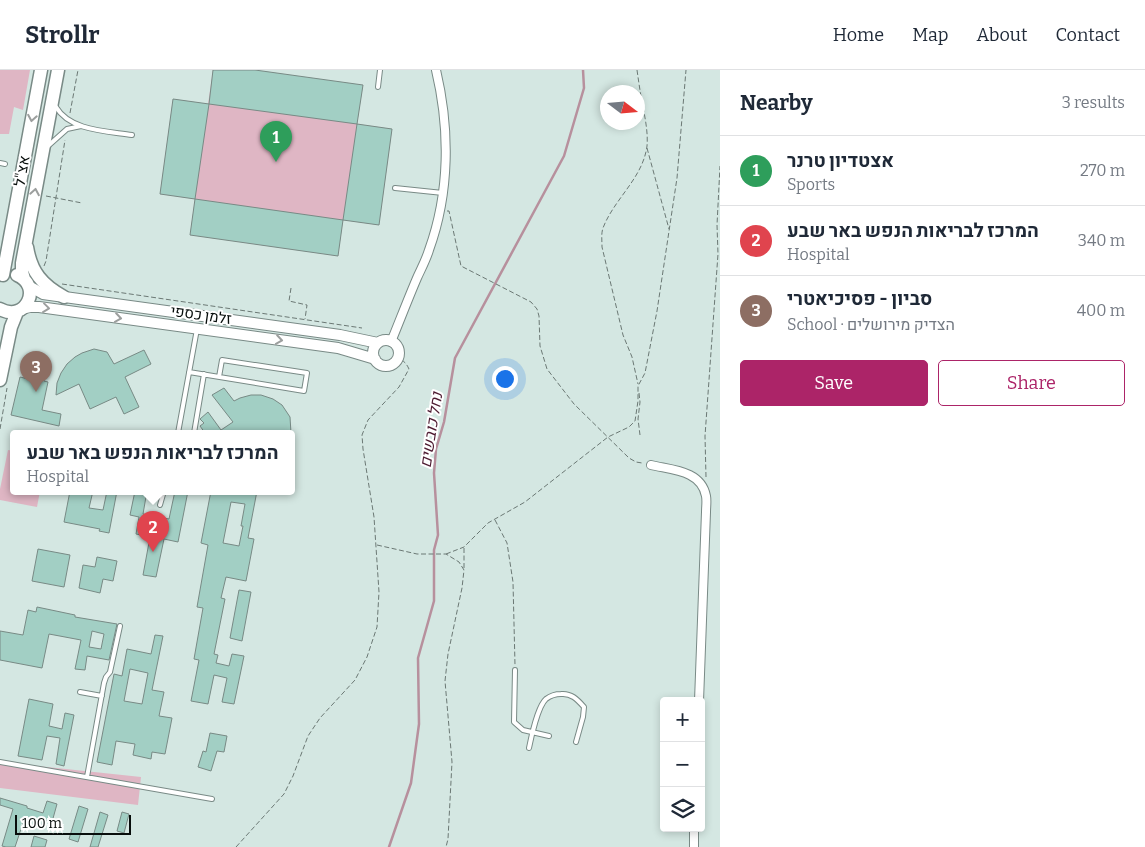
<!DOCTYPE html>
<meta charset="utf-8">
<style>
:root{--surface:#fff;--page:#f2f2f3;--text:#1f2937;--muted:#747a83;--line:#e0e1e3;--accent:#ac2468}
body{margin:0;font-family:Bitter,Heebo,serif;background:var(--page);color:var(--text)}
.controls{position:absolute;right:15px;bottom:15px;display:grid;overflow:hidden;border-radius:5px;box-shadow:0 2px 8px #0003}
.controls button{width:45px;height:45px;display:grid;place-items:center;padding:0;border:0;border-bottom:1px solid var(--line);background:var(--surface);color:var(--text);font:25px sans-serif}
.compass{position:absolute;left:600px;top:15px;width:45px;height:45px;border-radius:50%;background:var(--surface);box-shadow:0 2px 8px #0003;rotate:106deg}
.scale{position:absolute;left:15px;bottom:12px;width:116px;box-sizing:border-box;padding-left:5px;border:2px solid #080e0c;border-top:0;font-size:14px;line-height:18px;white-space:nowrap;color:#080e0c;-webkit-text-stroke:4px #fff;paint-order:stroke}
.you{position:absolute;left:504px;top:308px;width:18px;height:18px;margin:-12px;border:4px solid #fff;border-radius:50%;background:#1a73e8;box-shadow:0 0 0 8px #1a73e833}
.badge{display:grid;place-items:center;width:32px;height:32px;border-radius:50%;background:var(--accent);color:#fff;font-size:16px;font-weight:700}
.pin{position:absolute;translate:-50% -41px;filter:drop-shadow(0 1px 2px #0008)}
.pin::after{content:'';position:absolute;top:26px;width:18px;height:15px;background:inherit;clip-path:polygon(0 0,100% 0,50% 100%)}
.popup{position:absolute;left:10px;top:360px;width:285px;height:65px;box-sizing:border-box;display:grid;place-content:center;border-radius:5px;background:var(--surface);filter:drop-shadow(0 1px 4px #0005);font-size:16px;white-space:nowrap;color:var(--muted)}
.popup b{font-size:19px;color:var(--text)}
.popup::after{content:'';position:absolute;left:50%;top:100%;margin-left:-10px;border:10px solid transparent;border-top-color:var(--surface)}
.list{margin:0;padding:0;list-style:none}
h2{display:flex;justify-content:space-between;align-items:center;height:65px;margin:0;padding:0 20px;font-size:21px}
h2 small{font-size:16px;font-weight:400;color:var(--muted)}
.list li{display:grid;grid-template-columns:32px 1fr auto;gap:15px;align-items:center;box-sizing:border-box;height:70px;padding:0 20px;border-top:1px solid var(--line)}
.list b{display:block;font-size:19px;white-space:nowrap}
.list p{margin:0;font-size:16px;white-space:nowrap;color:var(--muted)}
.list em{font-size:16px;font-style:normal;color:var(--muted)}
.actions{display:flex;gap:10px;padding:15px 20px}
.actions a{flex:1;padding:11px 0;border:1px solid var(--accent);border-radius:5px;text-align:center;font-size:18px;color:var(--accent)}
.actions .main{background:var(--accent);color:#fff}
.icon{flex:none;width:28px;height:28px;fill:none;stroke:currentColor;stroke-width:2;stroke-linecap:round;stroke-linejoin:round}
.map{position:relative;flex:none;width:720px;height:777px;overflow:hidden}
header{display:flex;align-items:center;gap:30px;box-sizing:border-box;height:70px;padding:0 25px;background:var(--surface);border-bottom:1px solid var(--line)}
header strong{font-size:24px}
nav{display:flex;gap:28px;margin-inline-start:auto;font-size:18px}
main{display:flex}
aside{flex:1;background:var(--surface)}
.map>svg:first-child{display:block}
.green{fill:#dfb6c4}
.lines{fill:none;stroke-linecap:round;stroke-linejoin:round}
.stream{stroke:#b7909d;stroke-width:2.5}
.building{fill:#a2cfc4;stroke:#788a85;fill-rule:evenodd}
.service-casing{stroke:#798a86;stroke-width:6}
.minor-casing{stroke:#798a86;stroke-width:10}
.tertiary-casing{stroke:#798a86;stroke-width:12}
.primary-casing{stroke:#798a86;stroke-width:15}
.path{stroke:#6b7874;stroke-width:1;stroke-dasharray:5 2.5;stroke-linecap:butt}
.service{stroke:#fff;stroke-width:4}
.minor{stroke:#fff;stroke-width:8}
.tertiary{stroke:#fff;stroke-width:10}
.primary{stroke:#fff;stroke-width:12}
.oneway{stroke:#9c9f9e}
.labels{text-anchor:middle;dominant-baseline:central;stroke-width:4;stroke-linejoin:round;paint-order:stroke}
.street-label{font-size:15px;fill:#080e0c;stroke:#fff}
.water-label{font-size:16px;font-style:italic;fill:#4d1b31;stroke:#fff}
</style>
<header>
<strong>Strollr</strong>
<nav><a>Home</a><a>Map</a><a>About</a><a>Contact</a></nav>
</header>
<main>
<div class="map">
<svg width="720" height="777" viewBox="0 0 720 777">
<rect width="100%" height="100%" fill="#d4e7e2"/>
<path class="green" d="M 0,0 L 30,0 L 23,40 L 14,37 L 9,64 L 0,64 Z
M 213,0 L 363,15 L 357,54 L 392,59 L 379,155 L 343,150 L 338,186 L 190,165 L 195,129 L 160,124 L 173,29 L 208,34 Z
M 8,380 L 14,381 L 14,421 L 40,421 L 37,437 L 0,430 L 0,419 Z
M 0,692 L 141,707 L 138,735 L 0,718 Z"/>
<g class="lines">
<path class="stream" d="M 389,777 L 411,713 L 419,654 L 418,588 L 434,531 L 434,480 L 438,465 L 434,403 L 436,379 L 444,352 L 455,288 L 564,86 L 584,18 L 583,0"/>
</g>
<path class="building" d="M 213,0 L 255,0 L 363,15 L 357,54 L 209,34 Z
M 173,29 L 209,34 L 195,129 L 160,124 Z
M 357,54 L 392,59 L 379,155 L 343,150 Z
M 195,129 L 343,150 L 338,186 L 190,165 Z
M 94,279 L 107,282 L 114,294 L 144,280 L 151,294 L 125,307 L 139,337 L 124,344 L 116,327 L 90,339 L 79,314 L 56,325 L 57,313 L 61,303 L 67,294 L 75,287 L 82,283 Z
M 43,303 L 44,311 L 48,312 L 42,340 L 61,344 L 59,356 L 11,345 L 20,307 L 28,309 L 30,304 Z
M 224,318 L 234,331 L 240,328 L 251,325 L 261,325 L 273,329 L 282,335 L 290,347 L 291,363 L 205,363 L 200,356 L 204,353 L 200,349 L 208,342 L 221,360 L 233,352 L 212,325 Z
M 70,421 L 93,421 L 89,438 L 103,440 L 107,421 L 117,421 L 109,463 L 99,461 L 100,459 L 64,452 Z
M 135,421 L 147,421 L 143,444 L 169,449 L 175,421 L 188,421 L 178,472 L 164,469 L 156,507 L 143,505 L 150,467 L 136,464 L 139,447 L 130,445 Z
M 211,421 L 234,421 L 247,423 L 247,421 L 257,421 L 248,468 L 254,469 L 246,511 L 226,507 L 221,528 L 225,529 L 214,584 L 218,585 L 216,593 L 229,596 L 232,584 L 244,586 L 234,634 L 222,632 L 227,608 L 214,605 L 208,634 L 191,631 L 199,590 L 194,589 L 203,538 L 197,537 L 208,475 L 201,473 ZM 231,432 L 245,434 L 241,456 L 243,456 L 239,476 L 223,473 Z
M 38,479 L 70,485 L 64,517 L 32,511 Z
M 97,487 L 117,491 L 113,511 L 103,509 L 100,523 L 79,518 L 83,495 L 95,497 Z
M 239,520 L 251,522 L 242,571 L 230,568 Z
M 37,537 L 75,545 L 75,547 L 117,554 L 109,590 L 87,586 L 85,600 L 75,599 L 81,570 L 49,564 L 42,598 L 0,590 L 0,561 L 23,565 L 28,540 L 36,542 ZM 92,561 L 104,564 L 101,579 L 89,577 Z
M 155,565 L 163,566 L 152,620 L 164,622 L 159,646 L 172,648 L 165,684 L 152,682 L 151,689 L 133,685 L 135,674 L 116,671 L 112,695 L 97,692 L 114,604 L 122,606 L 127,579 L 151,584 ZM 130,599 L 148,603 L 142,634 L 124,631 Z
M 29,629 L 53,634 L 49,656 L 62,659 L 65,643 L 74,645 L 64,696 L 56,694 L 60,668 L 47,666 L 42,690 L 18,686 Z
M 210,663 L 227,666 L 224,682 L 217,681 L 211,701 L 198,697 L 203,681 L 206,682 Z
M 0,728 L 27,736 L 27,738 L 43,743 L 47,731 L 57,734 L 52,752 L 43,750 L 41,758 L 23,753 L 15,777 L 6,777 L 2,776 L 13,739 L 0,735 Z
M 79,736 L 88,739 L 78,772 L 69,769 Z
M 100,742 L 108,745 L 98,777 L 90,777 Z
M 122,742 L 129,744 L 124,763 L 117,761 Z
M 34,766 L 47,770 L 45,777 L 31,777 Z"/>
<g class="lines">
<g class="service-casing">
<path id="service" d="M 378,17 L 380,0
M 56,37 C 70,61 107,61 132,65
M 48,76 L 67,59 L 81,56
M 0,93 L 5,94
M 395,118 L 443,123
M 189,302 L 304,321 L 307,303 L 222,290 L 219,307
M 178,363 L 197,259
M 194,363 L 204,304
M 160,435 L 164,421
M 515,600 L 514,652 L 523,660 L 549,666
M 80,622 L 102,626
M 529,678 C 531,668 538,636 546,629 C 550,626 556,624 561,624 C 571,623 577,629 584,637 L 583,647 L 576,672
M 0,692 L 212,729
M 87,707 L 104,613 L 106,607 L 110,602 L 120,556"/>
</g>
<g class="minor-casing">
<path id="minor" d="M 391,272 C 400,250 408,229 417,208 C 421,199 426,190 429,180 C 450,122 450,59 436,0
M 651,395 C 671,400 701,400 706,426 C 707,431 706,437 706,442 L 699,631
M 694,777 L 694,758"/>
</g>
<g class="tertiary-casing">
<path id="tertiary" d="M 29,216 L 43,224 L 50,225 L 340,265 L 378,273
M 21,239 L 30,237 L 39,237 L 338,278 L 375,289
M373 283a13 13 0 1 1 26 0a13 13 0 1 1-26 0Z"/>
</g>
<g class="primary-casing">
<path id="primary" d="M 27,177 C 31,202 42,215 64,227
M 3,205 L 41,0
M 24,209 L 22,202 L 22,193 L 58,0
M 0,239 C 26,253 43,216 17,205
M 0,310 L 11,257 L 17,242"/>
</g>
<path class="path" d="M 637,0 C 639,14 641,28 644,42 C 646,53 648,65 647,76 C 643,108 614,129 603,158 C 601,164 602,170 602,177 L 623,265 L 632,287 L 638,314
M 70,43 L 78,0
M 647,78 L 669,159
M 46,126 L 82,133
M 447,141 L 449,141 L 461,196 L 531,232 L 537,239 L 539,246 L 540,276 L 547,299 L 574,334 L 629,388 L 636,392 L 642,393
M 44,196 L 46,191 L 65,70
M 62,214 L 362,258
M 291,218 L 289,231 L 307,235 L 305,249
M 639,323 L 640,332 L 638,349 L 640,365
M 0,359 L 7,318
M 706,407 L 705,366 L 718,184 L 717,155 L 720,96
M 495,450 L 507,473 L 513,512 L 515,595
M 377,475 L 417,484 L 446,484 L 459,492 L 464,500 L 462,518 L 448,584 L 445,611 L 452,692 L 448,769 L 446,777
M 464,478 L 464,499
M 446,484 L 464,477 L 488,453 L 525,432 L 608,367 L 629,357 L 635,351 L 638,331 L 638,316 L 645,303 L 657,241 L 677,108 L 686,0
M 236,777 L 284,724 L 293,706 L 308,666 L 320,648 L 355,610 L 367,587 L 377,557 L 379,522 L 374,447 L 363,379 L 362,365 L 368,350 L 399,317 L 409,299 C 406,293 404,290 397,289"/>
<use href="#service" class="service"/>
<use href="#minor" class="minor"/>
<use href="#tertiary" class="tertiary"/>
<use href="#primary" class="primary"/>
</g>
<defs><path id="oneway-chevron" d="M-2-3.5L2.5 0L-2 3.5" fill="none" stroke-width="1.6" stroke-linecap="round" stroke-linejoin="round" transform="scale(1.25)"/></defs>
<g class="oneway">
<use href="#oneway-chevron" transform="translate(32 48) rotate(100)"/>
<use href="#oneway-chevron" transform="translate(35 122) rotate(-80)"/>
<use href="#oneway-chevron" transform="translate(46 238) rotate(7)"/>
<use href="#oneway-chevron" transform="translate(118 248) rotate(8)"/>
<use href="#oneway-chevron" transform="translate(279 270) rotate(8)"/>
</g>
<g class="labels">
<g class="street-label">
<text transform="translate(22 101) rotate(-80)">אצ"ל</text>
<text transform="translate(201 245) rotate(8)">זלמן כספי</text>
</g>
<g class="water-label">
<text transform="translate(431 360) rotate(-81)">נחל כובשים</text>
</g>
</g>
</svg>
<div class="controls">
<button>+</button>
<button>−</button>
<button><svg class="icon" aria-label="layers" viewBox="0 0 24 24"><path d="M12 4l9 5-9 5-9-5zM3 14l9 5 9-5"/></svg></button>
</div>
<svg class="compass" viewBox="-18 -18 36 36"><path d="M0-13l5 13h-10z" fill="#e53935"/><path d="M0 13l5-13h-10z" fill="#747a83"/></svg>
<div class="scale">100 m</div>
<div class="you"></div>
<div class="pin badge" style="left:276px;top:92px;background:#2e9e5b">1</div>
<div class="pin badge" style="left:153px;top:482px;background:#e0444e">2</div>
<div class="popup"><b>המרכז לבריאות הנפש באר שבע</b>Hospital</div>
<div class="pin badge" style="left:36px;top:322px;background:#8d6e63">3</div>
</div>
<aside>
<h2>Nearby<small>3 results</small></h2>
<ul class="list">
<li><span class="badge" style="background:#2e9e5b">1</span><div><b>אצטדיון טרנר</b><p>Sports</p></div><em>270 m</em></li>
<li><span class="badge" style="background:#e0444e">2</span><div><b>המרכז לבריאות הנפש באר שבע</b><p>Hospital</p></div><em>340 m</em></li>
<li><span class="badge" style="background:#8d6e63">3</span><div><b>סביון - פסיכיאטרי</b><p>School · הצדיק מירושלים</p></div><em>400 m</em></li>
</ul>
<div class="actions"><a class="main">Save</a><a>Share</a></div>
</aside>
</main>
